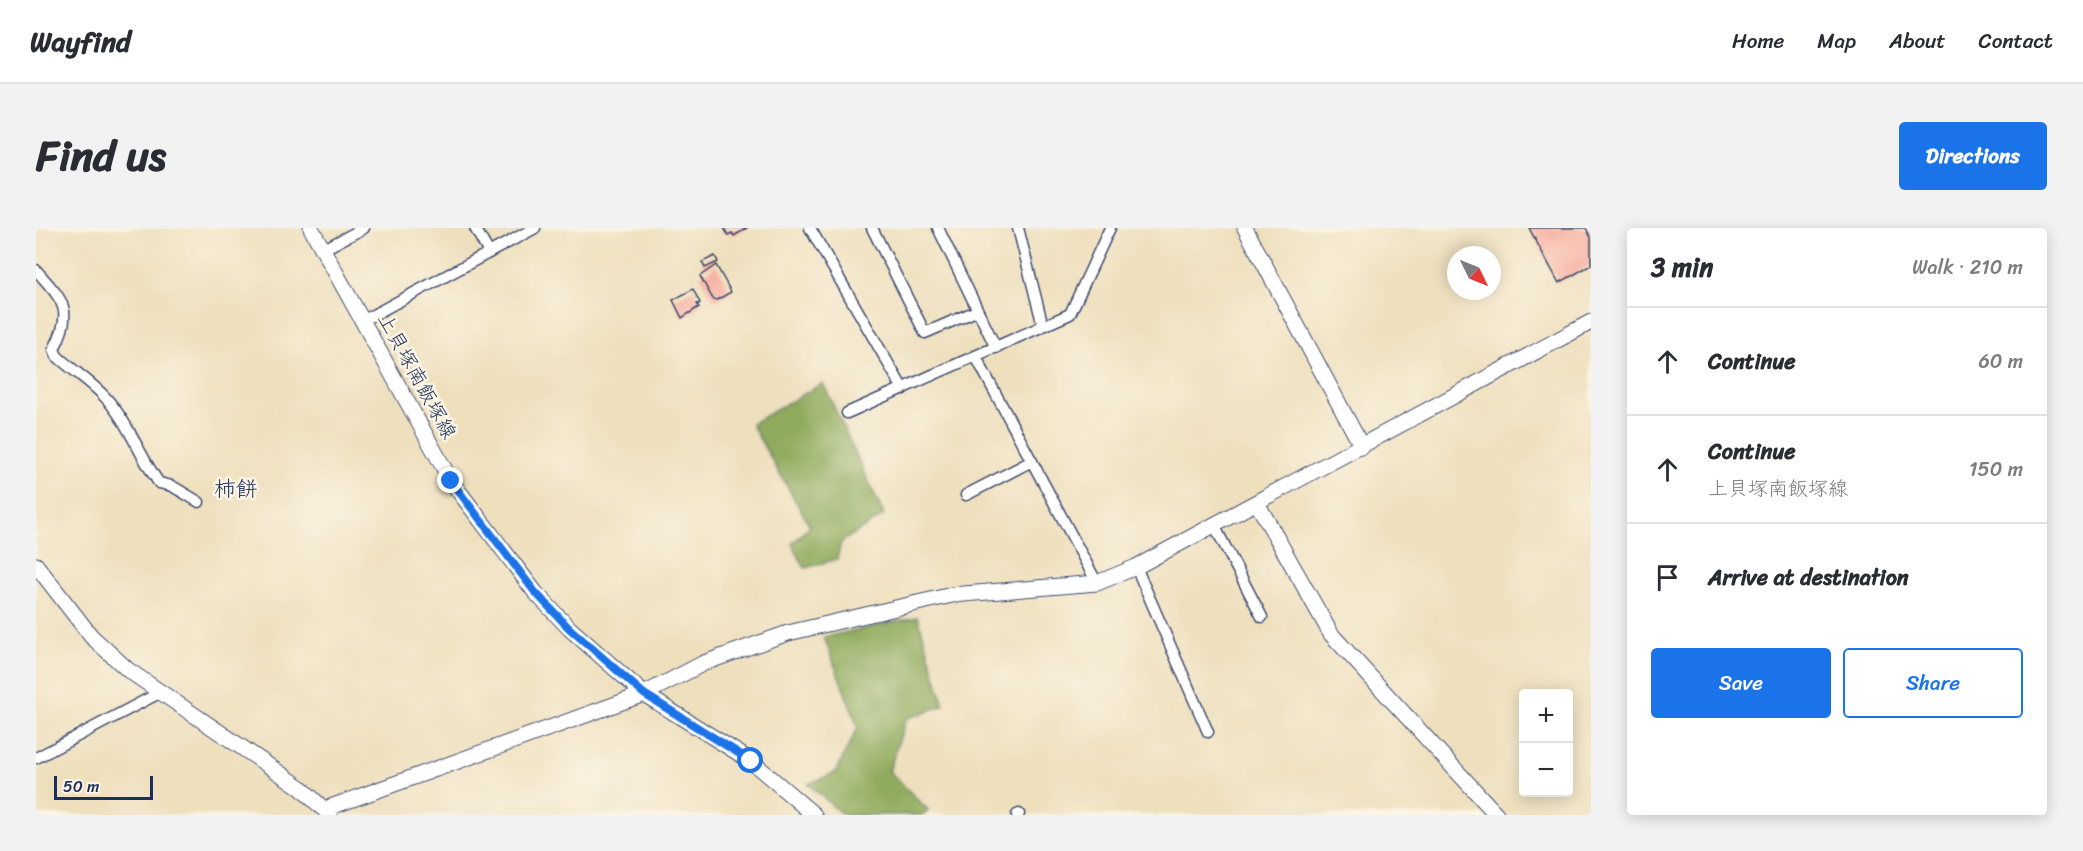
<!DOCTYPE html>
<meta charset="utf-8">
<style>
:root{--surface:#fff;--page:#f2f2f3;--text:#2b2b33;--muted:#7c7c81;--line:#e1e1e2;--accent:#1a73e8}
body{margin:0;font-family:Sriracha,"Klee One",sans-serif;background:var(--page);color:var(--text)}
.controls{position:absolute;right:18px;bottom:18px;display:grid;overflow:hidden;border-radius:6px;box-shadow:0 3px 15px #0003}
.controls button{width:54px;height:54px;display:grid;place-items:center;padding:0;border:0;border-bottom:2px solid var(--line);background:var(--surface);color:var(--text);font:30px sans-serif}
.compass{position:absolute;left:1411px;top:18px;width:54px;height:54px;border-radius:50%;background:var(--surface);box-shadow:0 3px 15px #0003;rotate:133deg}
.scale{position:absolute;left:18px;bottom:15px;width:99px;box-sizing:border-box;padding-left:6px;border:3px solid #1b2f5e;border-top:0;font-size:16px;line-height:21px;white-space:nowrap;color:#1b2f5e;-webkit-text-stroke:4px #fcf5e5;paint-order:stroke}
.stop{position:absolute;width:18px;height:18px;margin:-14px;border:4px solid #1a73e8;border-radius:50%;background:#fff}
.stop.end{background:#1a73e8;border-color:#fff;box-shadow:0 2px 6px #0008}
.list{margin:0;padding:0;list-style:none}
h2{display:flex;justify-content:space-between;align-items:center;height:78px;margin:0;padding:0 24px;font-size:26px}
h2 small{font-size:20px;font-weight:400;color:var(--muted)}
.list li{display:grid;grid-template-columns:39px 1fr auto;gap:18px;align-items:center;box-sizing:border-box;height:108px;padding:0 24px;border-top:2px solid var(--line)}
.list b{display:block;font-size:22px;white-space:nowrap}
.list p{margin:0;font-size:20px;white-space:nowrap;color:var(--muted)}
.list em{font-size:20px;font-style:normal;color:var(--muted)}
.actions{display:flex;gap:12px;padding:18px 24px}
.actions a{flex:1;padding:14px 0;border:2px solid var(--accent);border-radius:6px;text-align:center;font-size:21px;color:var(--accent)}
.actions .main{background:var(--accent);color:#fff}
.icon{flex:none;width:33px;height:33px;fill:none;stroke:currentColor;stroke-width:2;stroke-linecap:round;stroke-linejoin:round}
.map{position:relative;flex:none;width:1555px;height:587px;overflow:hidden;border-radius:6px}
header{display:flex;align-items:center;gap:36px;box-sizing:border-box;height:84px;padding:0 30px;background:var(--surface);border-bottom:2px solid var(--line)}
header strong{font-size:28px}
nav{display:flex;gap:33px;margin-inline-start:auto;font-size:21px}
.intro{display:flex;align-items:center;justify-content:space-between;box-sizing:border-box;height:144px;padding:0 36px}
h1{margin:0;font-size:42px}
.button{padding:15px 27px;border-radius:6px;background:var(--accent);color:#fff;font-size:21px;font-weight:700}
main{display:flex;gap:36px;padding:0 36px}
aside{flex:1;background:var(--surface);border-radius:6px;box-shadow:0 3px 15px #0003}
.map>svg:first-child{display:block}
.forest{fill:#8fab5d;stroke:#556d5e;stroke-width:1.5}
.building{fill:#f6afa1}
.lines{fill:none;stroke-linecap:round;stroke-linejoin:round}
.street-casing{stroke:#3b496c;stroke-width:13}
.secondary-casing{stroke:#3b496c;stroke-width:17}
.street{stroke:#fff;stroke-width:10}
.secondary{stroke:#fff;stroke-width:15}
.route{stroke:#1a73e8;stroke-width:8}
.labels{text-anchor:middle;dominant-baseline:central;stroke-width:5;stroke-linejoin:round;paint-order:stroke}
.street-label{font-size:20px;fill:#1b2f5e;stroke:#fcf5e5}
.quarter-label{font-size:22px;fill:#1b2f5e;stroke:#fcf5e5}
</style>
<header>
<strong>Wayfind</strong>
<nav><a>Home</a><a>Map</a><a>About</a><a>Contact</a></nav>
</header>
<div class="intro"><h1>Find us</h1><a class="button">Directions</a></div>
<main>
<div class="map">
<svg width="1555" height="587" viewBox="0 0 1555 587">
<rect width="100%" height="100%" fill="#fcf5e5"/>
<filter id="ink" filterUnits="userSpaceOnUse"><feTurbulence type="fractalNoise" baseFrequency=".0167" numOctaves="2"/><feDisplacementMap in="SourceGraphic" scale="12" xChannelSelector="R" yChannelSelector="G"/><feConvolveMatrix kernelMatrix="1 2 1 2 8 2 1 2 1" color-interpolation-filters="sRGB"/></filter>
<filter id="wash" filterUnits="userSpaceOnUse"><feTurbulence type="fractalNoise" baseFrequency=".008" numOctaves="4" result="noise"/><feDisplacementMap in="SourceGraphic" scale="24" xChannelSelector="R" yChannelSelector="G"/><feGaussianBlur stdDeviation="1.35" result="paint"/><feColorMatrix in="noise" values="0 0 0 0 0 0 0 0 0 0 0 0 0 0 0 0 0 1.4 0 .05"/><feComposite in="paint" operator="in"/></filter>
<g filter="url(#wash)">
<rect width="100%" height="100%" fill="#eedfbd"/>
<path class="forest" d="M 787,155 L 848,287 L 805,314 L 801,331 L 769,340 L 756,316 L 774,298 L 715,196 Z
M 882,389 L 908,477 L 870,491 L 853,543 L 892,582 L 886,587 L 807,587 L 772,556 L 799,545 L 822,499 L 788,409 Z"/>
<g id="blocks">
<path class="building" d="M 688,0 L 711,0 L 698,8 L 696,5 L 692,7 Z
M 1493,0 L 1550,0 L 1555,10 L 1555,37 L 1523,55 Z
M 679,28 L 682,34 L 669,40 L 666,34 Z
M 680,37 L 695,64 L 681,72 L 677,71 L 664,48 Z
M 657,61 L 664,75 L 661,76 L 663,79 L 646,90 L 637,72 Z"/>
</g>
</g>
<g filter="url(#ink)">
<use href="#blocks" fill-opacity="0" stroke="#3b496c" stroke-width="1.5"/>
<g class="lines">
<g class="street-casing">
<path id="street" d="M 439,0 L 453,25
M 774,0 L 867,161
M 836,0 L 889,105 L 940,83
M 902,0 L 960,120
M 982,0 L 1007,98
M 286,22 L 328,0
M 0,42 C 26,72 39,81 18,121 L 21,128 C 36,142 54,153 68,168 C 92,193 103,227 123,255 L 136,258 L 163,274
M 326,93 L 499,0
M 940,129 L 1061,355
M 811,185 L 1034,86 L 1074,0
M 930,267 L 996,233
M 1178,297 L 1226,389
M 1100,339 L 1172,504
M 0,530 L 125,464
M 981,587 L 983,586"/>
</g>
<g class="secondary-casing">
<path id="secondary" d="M 275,0 L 415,253 L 499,364 L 533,400 L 608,466 L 715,533 L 778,587
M 1209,0 L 1326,219
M 1221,275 L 1295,406 L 1461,587
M 0,337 L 55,408 L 92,442 L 264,559 L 294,587
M 289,581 L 608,466 L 668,435 L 752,405 L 916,367 L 1061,355 L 1100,339 L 1555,94"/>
</g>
<use href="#street" class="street"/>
<use href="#secondary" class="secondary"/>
</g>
</g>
<g class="lines" filter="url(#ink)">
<path class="route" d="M 415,253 L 499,364 L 533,400 L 608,466 L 715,533"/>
</g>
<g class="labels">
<g class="street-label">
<text transform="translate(381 148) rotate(61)">上貝塚南飯塚線</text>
</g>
<g class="quarter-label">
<text x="200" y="260">柿餅</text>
</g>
</g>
</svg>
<div class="controls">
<button>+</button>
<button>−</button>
</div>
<svg class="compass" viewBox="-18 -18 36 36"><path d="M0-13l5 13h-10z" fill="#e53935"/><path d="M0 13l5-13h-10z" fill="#7c7c81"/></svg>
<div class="scale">50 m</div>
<div class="stop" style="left:715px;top:533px"></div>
<div class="stop end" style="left:415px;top:253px"></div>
</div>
<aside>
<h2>3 min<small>Walk · 210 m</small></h2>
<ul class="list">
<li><svg class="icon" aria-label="ahead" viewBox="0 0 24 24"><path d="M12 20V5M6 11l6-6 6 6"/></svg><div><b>Continue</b></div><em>60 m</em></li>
<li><svg class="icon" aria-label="ahead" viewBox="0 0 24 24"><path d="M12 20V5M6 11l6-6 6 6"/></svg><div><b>Continue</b><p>上貝塚南飯塚線</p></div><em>150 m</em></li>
<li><svg class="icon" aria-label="arrive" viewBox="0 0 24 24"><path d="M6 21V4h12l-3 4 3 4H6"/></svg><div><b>Arrive at destination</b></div></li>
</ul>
<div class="actions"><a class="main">Save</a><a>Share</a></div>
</aside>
</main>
